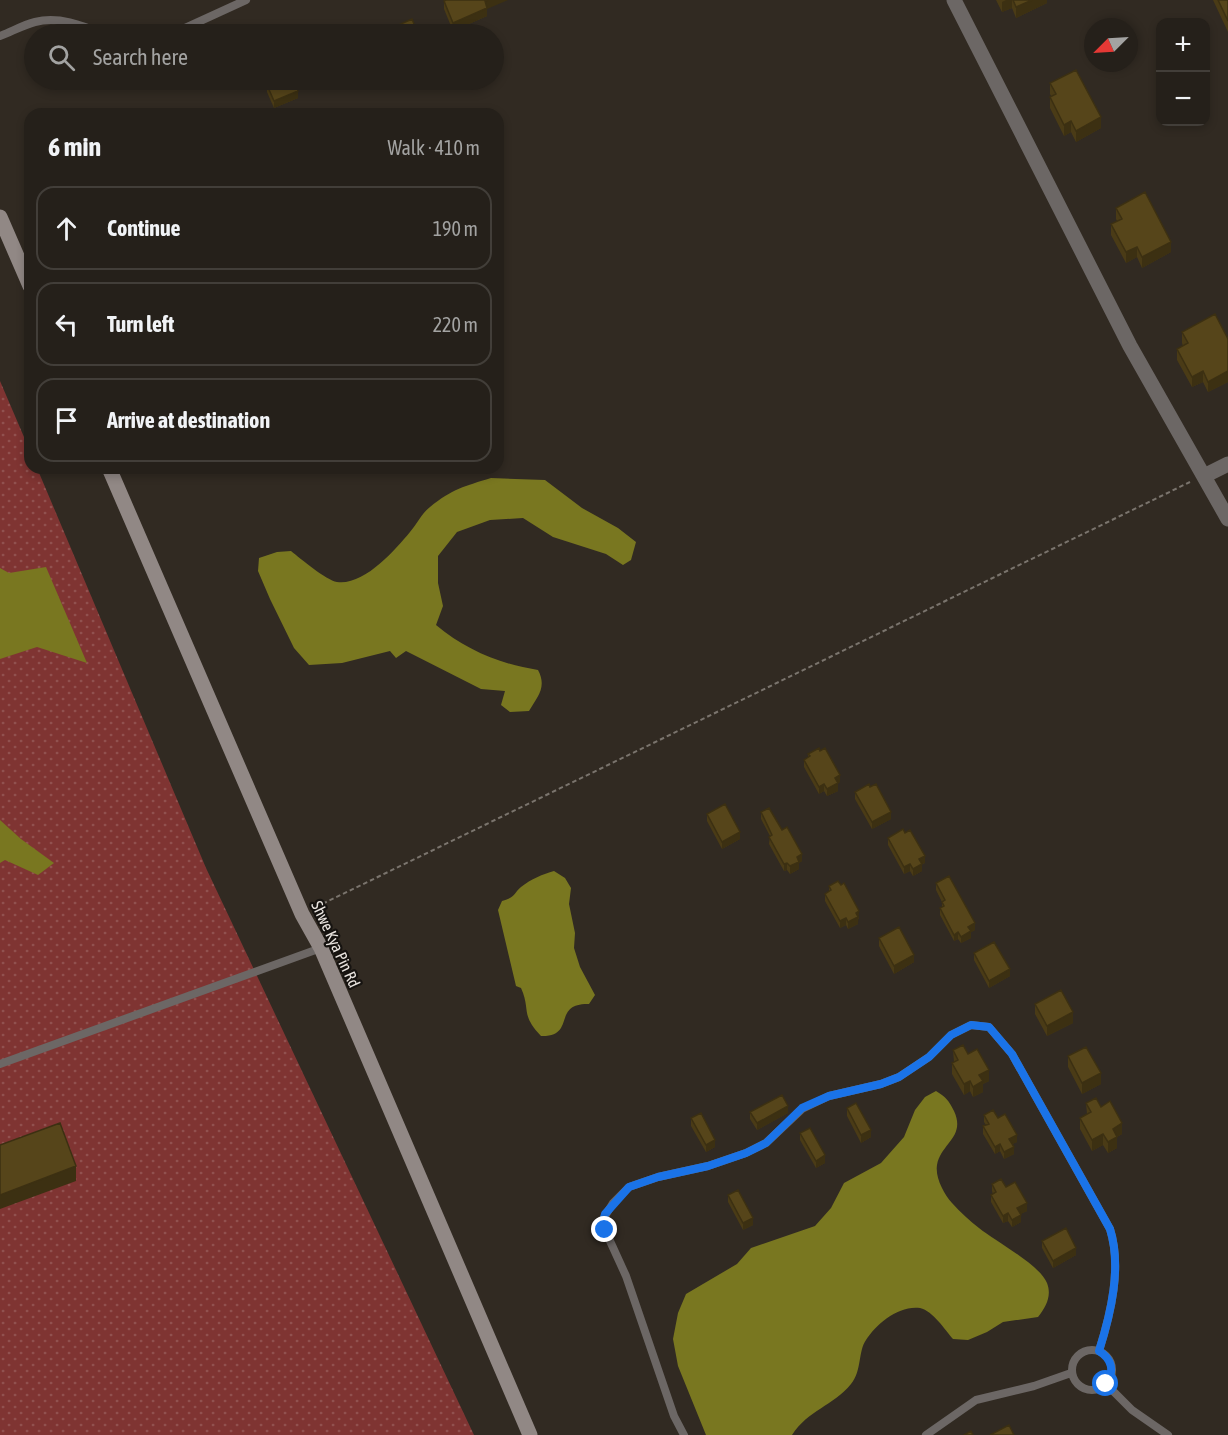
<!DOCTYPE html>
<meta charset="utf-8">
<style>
:root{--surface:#25201a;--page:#2d2823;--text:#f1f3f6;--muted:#a3a3a2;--line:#423e39}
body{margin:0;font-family:"Asap Condensed",sans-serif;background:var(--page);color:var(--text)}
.controls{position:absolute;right:18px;top:18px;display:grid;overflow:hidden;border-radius:12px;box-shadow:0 3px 9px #0003}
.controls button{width:54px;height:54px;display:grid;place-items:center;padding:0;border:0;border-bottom:2px solid var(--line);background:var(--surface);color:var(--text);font:30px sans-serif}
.compass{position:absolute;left:1084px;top:18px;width:54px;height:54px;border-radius:50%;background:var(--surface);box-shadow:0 3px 9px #0003;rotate:246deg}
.stop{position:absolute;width:18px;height:18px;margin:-14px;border:4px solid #1a73e8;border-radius:50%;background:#fff}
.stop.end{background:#1a73e8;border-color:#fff;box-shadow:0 2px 6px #0008}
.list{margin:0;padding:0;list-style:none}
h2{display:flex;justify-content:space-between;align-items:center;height:78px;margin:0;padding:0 24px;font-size:26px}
h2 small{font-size:20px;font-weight:400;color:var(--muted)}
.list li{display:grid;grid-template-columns:39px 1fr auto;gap:18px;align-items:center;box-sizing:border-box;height:84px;margin:0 12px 12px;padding:0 12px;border:2px solid var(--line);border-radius:18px}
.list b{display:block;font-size:22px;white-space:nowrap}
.list em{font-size:20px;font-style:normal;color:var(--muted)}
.icon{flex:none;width:33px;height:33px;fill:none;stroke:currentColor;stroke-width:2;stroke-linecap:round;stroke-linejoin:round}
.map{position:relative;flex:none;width:1228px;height:1435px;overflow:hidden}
.search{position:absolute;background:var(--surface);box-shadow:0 3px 9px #0003;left:24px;top:24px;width:480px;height:66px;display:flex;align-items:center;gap:15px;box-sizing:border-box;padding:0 21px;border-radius:33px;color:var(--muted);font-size:22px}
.panel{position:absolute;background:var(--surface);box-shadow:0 3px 9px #0003;left:24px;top:108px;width:480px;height:366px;border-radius:18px}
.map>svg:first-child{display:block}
.grass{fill:url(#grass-dots)}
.water{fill:#797720}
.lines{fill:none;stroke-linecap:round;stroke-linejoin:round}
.path{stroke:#7a746d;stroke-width:2;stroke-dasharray:4.5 3;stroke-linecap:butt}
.lane{stroke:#6c6765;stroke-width:8}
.street{stroke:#6c6765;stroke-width:15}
.secondary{stroke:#918885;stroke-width:15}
.wall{fill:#4a3b16}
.shaded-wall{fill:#3c3012}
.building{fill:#56451a;stroke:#3c3012;stroke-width:1.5}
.route{stroke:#1a73e8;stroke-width:8}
.labels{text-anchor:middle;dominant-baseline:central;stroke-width:4.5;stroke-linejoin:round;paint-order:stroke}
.street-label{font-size:16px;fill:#eae5e0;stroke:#161310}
</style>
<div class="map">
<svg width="1228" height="1435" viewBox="0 0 1228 1435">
<defs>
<pattern id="grass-dots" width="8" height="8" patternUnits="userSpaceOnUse" patternTransform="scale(1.5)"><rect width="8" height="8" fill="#7f3432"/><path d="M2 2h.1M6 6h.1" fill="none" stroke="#91514f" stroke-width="1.8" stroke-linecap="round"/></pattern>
</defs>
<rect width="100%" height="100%" fill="#312a22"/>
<path class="grass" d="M 0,381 L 30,451 L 30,468 L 37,468 L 206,868 L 474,1435 L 0,1435 Z"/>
<path class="water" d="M 491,478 L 545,480 L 582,508 L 618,528 L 636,542 L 631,560 L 623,565 L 606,554 L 553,537 L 523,518 L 490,520 L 457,532 L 438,556 L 438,583 L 443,606 L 436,625 C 466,650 500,664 538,670 C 547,687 538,696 529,711 L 510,712 L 501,705 L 505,691 L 481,689 L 406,651 L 396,658 L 390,651 L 342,663 L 309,665 L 294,648 L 270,599 L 258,571 L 259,558 L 277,552 L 291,551 C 301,559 326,580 337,582 C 364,586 395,550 410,532 C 417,524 422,513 430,507 C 452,489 465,486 491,478 Z
M 46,567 L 87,663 L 37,647 L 0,659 L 0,568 L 9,573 Z
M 0,820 L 21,839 L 54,863 L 38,875 L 5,860 L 0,863 Z
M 554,871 L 565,878 L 571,888 L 569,904 L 575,933 L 574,948 L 580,967 L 595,995 L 589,1004 C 551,1003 577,1037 541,1036 C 520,1014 531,1010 521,988 L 516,986 L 498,910 L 502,901 C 516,897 513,894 521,887 C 531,879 543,874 554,871 Z
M 936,1091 C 946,1097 949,1101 954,1111 C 966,1137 941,1143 937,1165 C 935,1178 944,1194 952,1203 C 960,1212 970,1221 979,1228 C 995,1241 1040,1265 1047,1283 C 1052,1296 1046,1307 1038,1317 L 1003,1322 L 987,1332 L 968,1340 L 953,1339 C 945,1330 933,1311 920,1308 C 899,1305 876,1324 866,1340 C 858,1351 862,1371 851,1384 C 833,1406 808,1410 792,1435 L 706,1435 L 678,1366 L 673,1339 L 678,1313 L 686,1294 L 737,1264 L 751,1248 L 815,1226 L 831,1208 L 844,1183 L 881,1163 L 904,1137 L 915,1110 L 925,1097 Z"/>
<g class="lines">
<path class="path" d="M 316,907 L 1190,482"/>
<path class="lane" d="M 172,34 L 246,0
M 0,36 C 11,32 23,25 35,22 C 58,16 82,25 103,34
M 0,1064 L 321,948
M1072 1370a20 20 0 1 1 40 0a20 20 0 1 1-40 0Z
M 1106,1384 L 1132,1410 L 1168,1435
M 684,1435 L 674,1416 L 626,1276 L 605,1230 L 602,1221 L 613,1203 L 629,1187 L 658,1177 L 708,1166 L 746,1153 L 766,1143 L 802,1109 L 829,1096 L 881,1084 L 899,1077 L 929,1057 L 951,1035 L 971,1025 L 989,1027 L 1012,1054 L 1110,1229 C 1122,1267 1111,1313 1099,1351
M 926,1435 L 976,1400 L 1034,1386 L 1071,1373"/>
<path class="street" d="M 954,0 L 1130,346 L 1228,519
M 1204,476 L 1228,464"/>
<path class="secondary" d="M 0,217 L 30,286
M 109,468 L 302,914 L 321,948 L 530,1435"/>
</g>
<path class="wall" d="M 996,0 L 1047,0 L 1047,3 L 1016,18 L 1012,8 L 1002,12 Z
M 1213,0 L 1228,0 L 1228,32 Z
M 444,1 L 487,9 L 487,16 L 453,31 L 444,9 Z
M 1050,83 L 1101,128 L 1076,142 L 1071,132 L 1064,136 L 1050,108 L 1050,97 L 1051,96 L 1050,94 Z
M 267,85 L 298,98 L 274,108 L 267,92 Z
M 1116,208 L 1171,252 L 1142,268 L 1137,257 L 1126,263 L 1111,235 L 1111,224 L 1117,221 L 1116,219 Z
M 1182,332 L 1228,339 L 1228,382 L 1208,392 L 1203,382 L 1192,387 L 1177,360 L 1177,349 L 1183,346 L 1182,343 Z
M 808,754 L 840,782 L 838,783 L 838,791 L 827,796 L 824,791 L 819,794 L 804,767 L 804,760 L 808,757 Z
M 855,792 L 891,819 L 872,829 L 855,799 Z
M 761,812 L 782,830 L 802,861 L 799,863 L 799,869 L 790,874 L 787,870 L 784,871 L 769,844 L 770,836 L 761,819 Z
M 707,814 L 740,839 L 722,849 L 707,821 Z
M 888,838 L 925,863 L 922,864 L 922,871 L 913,876 L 910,871 L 904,874 L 888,845 Z
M 936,883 L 975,930 L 971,932 L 971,938 L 961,943 L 958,939 L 954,941 L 940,915 L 940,908 L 942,907 L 942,902 L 936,890 Z
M 829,886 L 859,918 L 858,919 L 858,924 L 848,929 L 846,925 L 840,928 L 825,901 L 825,894 L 829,891 Z
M 879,938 L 914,962 L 894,974 L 879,946 Z
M 974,953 L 1010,976 L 989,988 L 974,960 Z
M 1035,1004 L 1073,1023 L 1047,1036 L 1035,1014 Z
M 953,1050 L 968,1054 L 989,1081 L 983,1084 L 983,1092 L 973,1097 L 970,1091 L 964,1095 L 952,1074 L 952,1063 L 954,1062 Z
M 1068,1056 L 1101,1084 L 1082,1094 L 1068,1067 Z
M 1086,1103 L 1101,1107 L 1122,1134 L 1117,1137 L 1117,1148 L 1108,1153 L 1103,1145 L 1092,1151 L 1080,1129 L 1080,1118 L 1087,1114 Z
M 847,1108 L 871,1137 L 861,1143 L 847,1116 Z
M 750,1112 L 788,1113 L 757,1130 L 750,1119 Z
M 984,1115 L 998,1118 L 1017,1142 L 1012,1144 L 1014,1154 L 1004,1159 L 1000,1151 L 995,1154 L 983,1134 L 983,1126 L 986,1125 L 984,1122 Z
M 691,1118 L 715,1147 L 706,1152 L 691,1126 Z
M 800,1133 L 825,1163 L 816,1168 L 800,1140 Z
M 992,1184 L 1006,1187 L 1027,1211 L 1020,1214 L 1021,1222 L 1012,1227 L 1008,1221 L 1003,1223 L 991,1202 L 991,1195 L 993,1194 L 992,1191 Z
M 728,1195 L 753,1225 L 743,1230 L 728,1202 Z
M 1042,1241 L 1076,1255 L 1053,1268 L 1042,1248 Z"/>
<path class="shaded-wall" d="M 488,0 L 508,0 L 487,9 L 487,16 L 453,31 L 453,23 Z
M 1006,0 L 1012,0 L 1012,8 L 1002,12 L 1002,2 Z
M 1032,0 L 1047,0 L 1047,3 L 1016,18 L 1016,7 Z
M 298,91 L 298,98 L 274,108 L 274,101 Z
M 1101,117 L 1101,128 L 1076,142 L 1076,131 Z
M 1071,121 L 1071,132 L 1064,136 L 1064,125 Z
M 1171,242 L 1171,252 L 1142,268 L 1142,257 Z
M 1137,247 L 1137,257 L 1126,263 L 1126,252 Z
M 1203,371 L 1203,382 L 1192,387 L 1192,377 Z
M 1228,371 L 1228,382 L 1208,392 L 1208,382 Z
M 840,775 L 840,782 L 835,785 L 835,778 Z
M 838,783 L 838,791 L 827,796 L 827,789 Z
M 824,784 L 824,791 L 819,794 L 819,787 Z
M 891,812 L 891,819 L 872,829 L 872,822 Z
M 740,832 L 740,839 L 722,849 L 722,842 Z
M 802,854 L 802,861 L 799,863 L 799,869 L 790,874 L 790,866 L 797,857 Z
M 925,856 L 925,863 L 922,864 L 922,871 L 913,876 L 913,869 L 919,859 Z
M 787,863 L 787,870 L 784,871 L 784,864 Z
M 910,864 L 910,871 L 904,874 L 904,867 Z
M 859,911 L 858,924 L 848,929 L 848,922 L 856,913 Z
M 846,918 L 846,925 L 840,928 L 840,921 Z
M 975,923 L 975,930 L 971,932 L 971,938 L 961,943 L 961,937 L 968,927 Z
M 958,932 L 958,939 L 954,941 L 954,935 Z
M 914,955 L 914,962 L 894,974 L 894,966 Z
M 1010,969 L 1010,976 L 989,988 L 989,981 Z
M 1073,1012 L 1073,1023 L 1047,1036 L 1047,1026 Z
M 989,1070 L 989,1081 L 983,1084 L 983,1092 L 973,1097 L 973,1087 L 979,1075 Z
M 1101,1073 L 1101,1084 L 1082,1094 L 1082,1083 Z
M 970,1081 L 970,1091 L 964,1095 L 964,1084 Z
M 788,1106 L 788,1113 L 757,1130 L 757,1123 Z
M 1122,1123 L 1122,1134 L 1113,1139 L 1113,1129 Z
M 871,1130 L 871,1137 L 861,1143 L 861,1135 Z
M 1103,1134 L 1103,1145 L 1092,1151 L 1092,1140 Z
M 1017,1135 L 1017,1142 L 1009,1146 L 1009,1139 Z
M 1117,1137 L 1117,1148 L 1108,1153 L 1108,1142 Z
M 715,1140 L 715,1147 L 706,1152 L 706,1145 Z
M 1000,1144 L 1000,1151 L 995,1154 L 995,1147 Z
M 1014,1147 L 1014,1154 L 1004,1159 L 1004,1152 Z
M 825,1155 L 825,1163 L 816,1168 L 816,1161 Z
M 76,1166 L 76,1181 L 0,1209 L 0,1195 Z
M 1027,1203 L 1027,1211 L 1017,1216 L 1017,1208 Z
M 1008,1213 L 1008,1221 L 1003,1223 L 1003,1216 Z
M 1021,1215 L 1021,1222 L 1012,1227 L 1012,1220 Z
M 753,1218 L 753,1225 L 743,1230 L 743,1223 Z
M 1076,1248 L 1076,1255 L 1053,1268 L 1053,1261 Z"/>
<path class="building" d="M 446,0 L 488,0 L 485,1 L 487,8 L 453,23 L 444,1 Z
M 1013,0 L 1032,0 L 1016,7 Z
M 1218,0 L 1228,0 L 1228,21 Z
M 412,19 L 418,34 L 387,34 L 385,31 Z
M 1076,70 L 1101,117 L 1076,131 L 1071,121 L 1064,125 L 1050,97 L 1056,94 L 1050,83 Z
M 280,80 L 294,80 L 298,91 L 274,101 L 267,85 Z
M 1145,192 L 1171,242 L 1142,257 L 1137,247 L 1126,252 L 1111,224 L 1122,219 L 1116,208 Z
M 1215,314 L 1228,339 L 1228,371 L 1208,382 L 1203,371 L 1192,377 L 1177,349 L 1188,343 L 1182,332 Z
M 819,748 L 820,751 L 825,748 L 840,775 L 835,778 L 838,783 L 827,789 L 824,784 L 819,787 L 804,760 L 810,756 L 808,754 Z
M 869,784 L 870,787 L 876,784 L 891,812 L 872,822 L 855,792 Z
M 725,804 L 740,832 L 722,842 L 707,814 Z
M 769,808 L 782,830 L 787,827 L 802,854 L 797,857 L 799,862 L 790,866 L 787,863 L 784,864 L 769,837 L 772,835 L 761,812 Z
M 903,829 L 905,833 L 910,830 L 925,856 L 919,859 L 922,864 L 913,869 L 910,864 L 904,867 L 888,838 Z
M 949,876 L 975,923 L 968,927 L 971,931 L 961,937 L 958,932 L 954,935 L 940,908 L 944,906 L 942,902 L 945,900 L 936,883 Z
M 838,881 L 841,885 L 844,883 L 859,911 L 856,913 L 858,917 L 848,922 L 846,918 L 840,921 L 825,894 L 831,890 L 829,886 Z
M 899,927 L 914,955 L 894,966 L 879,938 Z
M 994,942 L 1010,969 L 989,981 L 974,953 Z
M 1061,990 L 1073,1012 L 1047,1026 L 1035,1004 Z
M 963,1045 L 968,1054 L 977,1049 L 989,1070 L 979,1075 L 983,1081 L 973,1087 L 970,1081 L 964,1084 L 952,1063 L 958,1060 L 953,1050 Z
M 1086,1047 L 1101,1073 L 1082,1083 L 1068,1056 Z
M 782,1095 L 788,1106 L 757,1123 L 750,1112 Z
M 1096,1098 L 1101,1107 L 1110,1101 L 1122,1123 L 1113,1129 L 1117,1137 L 1108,1142 L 1103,1134 L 1092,1140 L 1080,1118 L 1091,1112 L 1086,1103 Z
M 856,1103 L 871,1130 L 861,1135 L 847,1108 Z
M 993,1110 L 998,1118 L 1005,1114 L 1017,1135 L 1009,1139 L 1014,1147 L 1004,1152 L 1000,1144 L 995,1147 L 983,1126 L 989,1124 L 984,1115 Z
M 701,1113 L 715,1140 L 706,1145 L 691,1118 Z
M 60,1123 L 76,1166 L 0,1195 L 0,1145 Z
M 810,1128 L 825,1155 L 816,1161 L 800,1133 Z
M 1001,1179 L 1006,1187 L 1015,1182 L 1027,1203 L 1017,1208 L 1021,1215 L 1012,1220 L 1008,1213 L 1003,1216 L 991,1195 L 996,1192 L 992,1184 Z
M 738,1190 L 753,1218 L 743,1223 L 728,1195 Z
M 1066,1228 L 1076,1248 L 1053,1261 L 1042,1241 Z
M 1009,1425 L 1014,1435 L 990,1435 Z
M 971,1431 L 973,1435 L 964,1435 Z"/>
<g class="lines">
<path class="route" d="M 605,1230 L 603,1221 L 605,1214 L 629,1187 L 658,1177 L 708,1166 L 746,1153 L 766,1143 L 802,1108 L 829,1096 L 881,1084 L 899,1077 L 929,1057 L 951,1035 L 971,1025 L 989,1027 L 1012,1054 L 1110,1229 C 1122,1267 1111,1313 1099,1351 C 1112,1359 1115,1371 1106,1384"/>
</g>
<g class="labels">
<g class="street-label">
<text transform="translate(336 944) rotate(65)">Shwe Kya Pin Rd</text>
</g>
</g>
</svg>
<div class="controls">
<button>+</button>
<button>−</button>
</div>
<svg class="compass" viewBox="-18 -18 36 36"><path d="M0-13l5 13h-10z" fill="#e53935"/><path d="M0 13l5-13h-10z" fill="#a3a3a2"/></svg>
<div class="stop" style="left:1106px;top:1384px"></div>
<div class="stop end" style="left:605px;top:1230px"></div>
<div class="search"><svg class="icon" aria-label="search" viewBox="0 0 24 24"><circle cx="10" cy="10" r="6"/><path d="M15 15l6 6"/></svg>Search here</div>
<section class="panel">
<h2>6 min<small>Walk · 410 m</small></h2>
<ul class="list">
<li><svg class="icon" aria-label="ahead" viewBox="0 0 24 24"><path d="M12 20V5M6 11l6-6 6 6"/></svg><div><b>Continue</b></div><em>190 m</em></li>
<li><svg class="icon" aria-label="left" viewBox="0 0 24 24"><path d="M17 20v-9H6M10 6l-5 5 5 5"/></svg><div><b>Turn left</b></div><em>220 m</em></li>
<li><svg class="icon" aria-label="arrive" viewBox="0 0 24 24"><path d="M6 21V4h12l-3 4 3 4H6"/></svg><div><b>Arrive at destination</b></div></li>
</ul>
</section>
</div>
